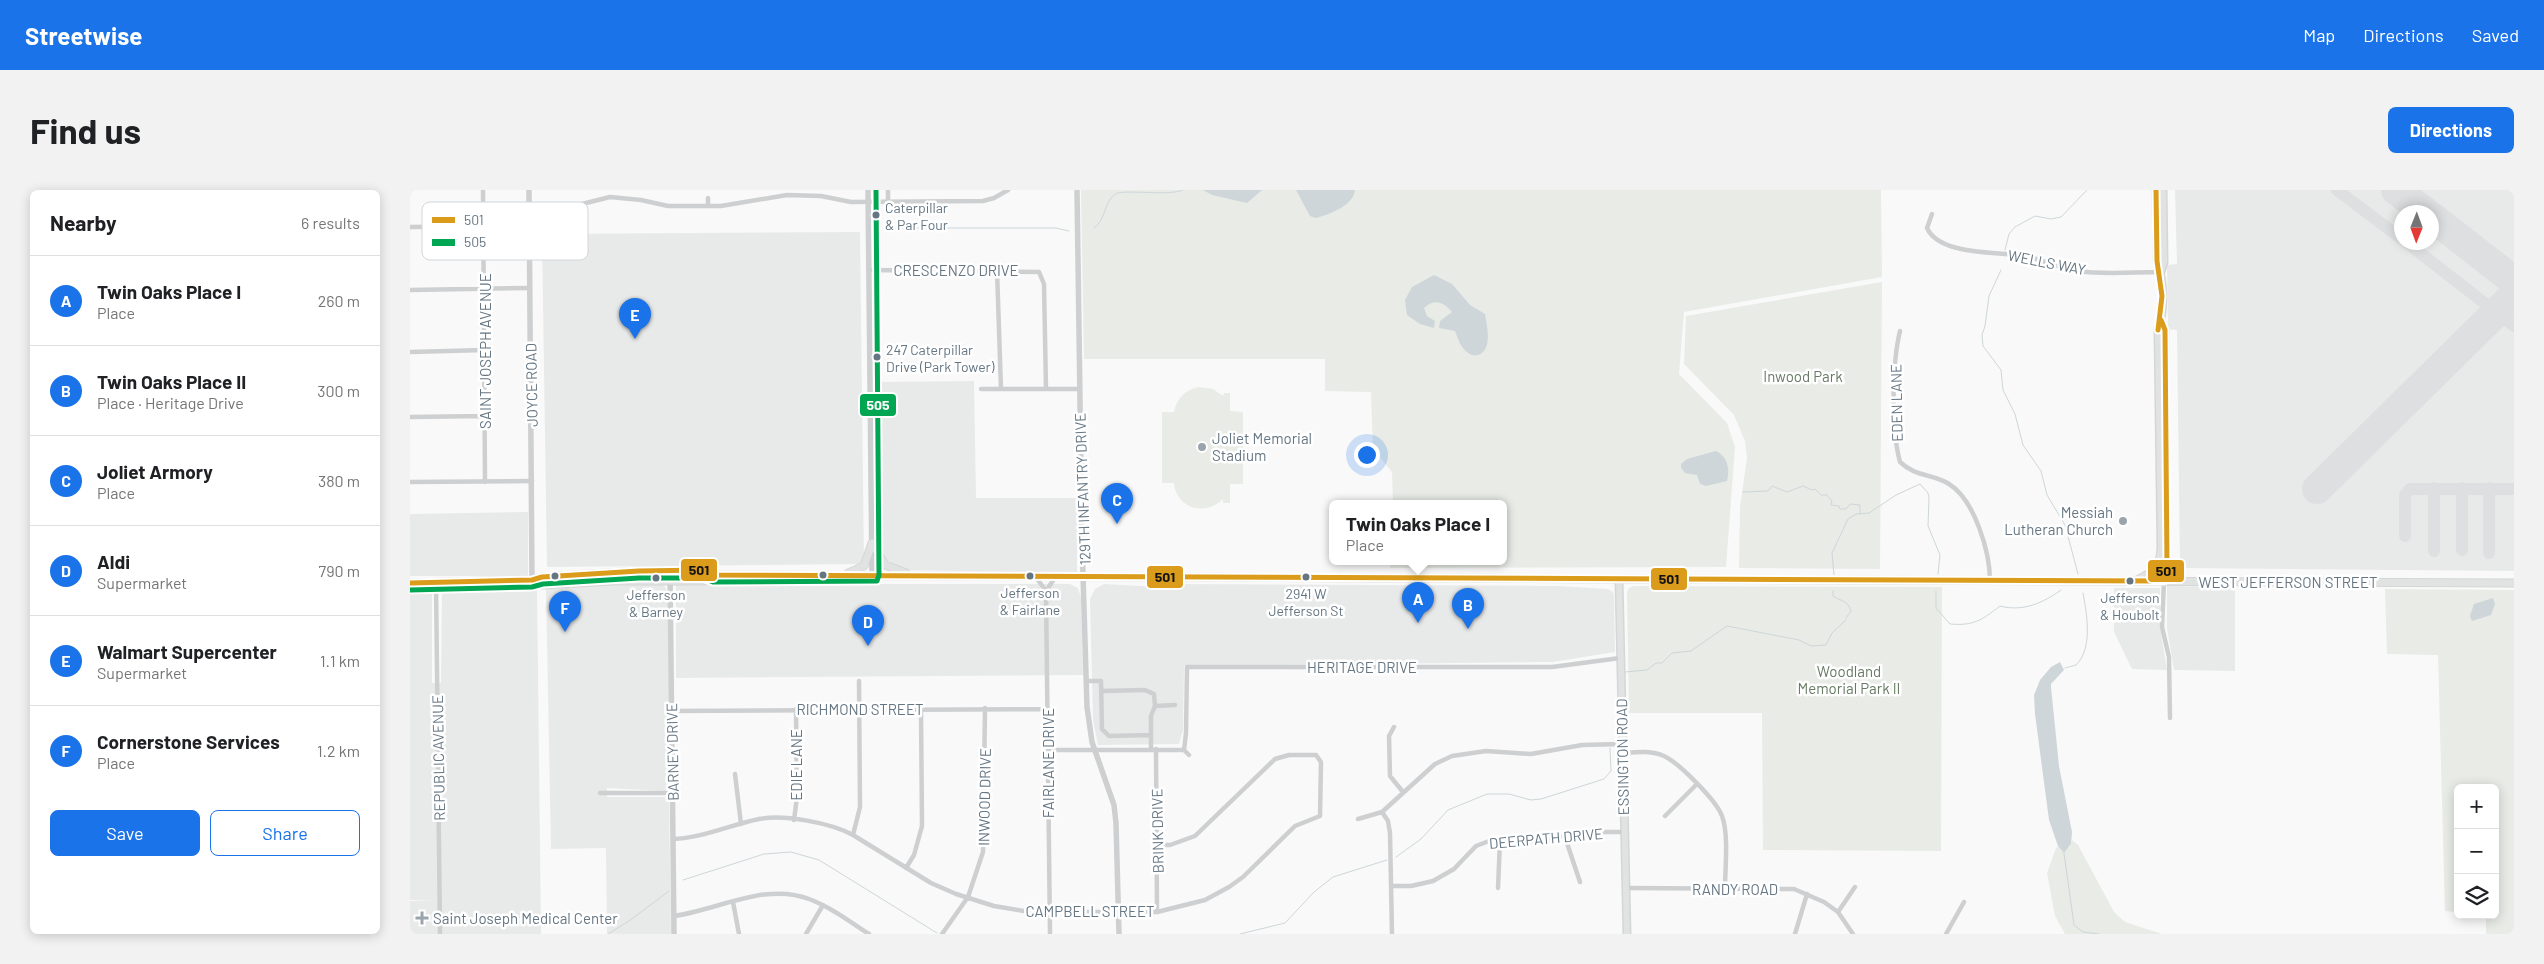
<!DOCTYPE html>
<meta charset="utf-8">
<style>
:root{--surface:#fff;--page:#f2f2f2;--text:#202124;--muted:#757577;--line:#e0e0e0;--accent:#1a73e8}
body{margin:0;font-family:Barlow,sans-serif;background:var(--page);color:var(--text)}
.controls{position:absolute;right:15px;bottom:15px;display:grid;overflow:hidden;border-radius:8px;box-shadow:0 2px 12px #0003}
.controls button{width:45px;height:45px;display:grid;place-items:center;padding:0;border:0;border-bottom:1px solid var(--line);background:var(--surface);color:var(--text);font:25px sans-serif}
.compass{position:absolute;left:1984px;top:15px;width:45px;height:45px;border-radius:50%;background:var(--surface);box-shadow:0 2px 12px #0003;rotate:181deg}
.you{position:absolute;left:956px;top:264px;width:18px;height:18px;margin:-12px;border:4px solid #fff;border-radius:50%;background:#1a73e8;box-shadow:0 0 0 8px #1a73e833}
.badge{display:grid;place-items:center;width:32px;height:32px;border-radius:50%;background:var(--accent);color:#fff;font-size:16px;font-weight:700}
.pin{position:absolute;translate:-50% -41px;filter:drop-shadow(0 1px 2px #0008)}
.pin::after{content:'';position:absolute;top:26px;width:18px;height:15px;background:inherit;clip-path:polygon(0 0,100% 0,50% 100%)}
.popup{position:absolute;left:919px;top:310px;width:178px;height:65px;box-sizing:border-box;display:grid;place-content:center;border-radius:8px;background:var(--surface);filter:drop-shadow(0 1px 4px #0005);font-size:16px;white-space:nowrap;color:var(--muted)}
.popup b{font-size:19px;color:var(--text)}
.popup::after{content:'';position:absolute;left:50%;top:100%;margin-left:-10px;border:10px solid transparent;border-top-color:var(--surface)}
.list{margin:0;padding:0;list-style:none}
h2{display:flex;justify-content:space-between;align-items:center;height:65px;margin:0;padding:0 20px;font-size:21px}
h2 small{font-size:16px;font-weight:400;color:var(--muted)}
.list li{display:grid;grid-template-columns:32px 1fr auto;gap:15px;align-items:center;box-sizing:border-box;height:90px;padding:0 20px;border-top:1px solid var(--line)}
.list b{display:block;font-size:19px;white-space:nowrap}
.list p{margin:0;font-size:16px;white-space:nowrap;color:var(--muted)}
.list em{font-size:16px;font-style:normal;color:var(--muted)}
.actions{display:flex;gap:10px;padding:15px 20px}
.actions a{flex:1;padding:11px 0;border:1px solid var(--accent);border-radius:8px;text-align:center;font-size:18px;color:var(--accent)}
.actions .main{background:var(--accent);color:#fff}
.icon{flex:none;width:28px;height:28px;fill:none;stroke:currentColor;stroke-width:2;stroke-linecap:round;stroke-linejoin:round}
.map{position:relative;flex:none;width:2104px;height:744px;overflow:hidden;border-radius:8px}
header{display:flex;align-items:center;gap:30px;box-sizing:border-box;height:70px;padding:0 25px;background:var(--accent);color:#fff}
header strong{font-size:24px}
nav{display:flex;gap:28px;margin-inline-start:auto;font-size:18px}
.intro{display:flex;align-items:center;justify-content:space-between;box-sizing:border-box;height:120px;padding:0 30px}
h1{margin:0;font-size:35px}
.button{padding:12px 22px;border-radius:8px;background:var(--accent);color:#fff;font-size:18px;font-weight:700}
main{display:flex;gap:30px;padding:0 30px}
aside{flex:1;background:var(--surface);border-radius:8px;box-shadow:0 2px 12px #0003}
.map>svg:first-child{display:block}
.built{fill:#e8e9e9;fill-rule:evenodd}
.green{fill:#e8ebe6}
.water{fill:#ced6d9}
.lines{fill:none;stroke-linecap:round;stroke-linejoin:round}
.stream{stroke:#ced6d9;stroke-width:1}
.taxiway{stroke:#dedfe0;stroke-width:12}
.runway{stroke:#dedfe0;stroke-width:30}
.secondary-casing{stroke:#d5d6d7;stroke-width:9}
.primary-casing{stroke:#d5d6d7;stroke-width:9}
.minor{stroke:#cecfd0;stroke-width:4.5}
.tertiary{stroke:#cecfd0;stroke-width:5.5}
.secondary{stroke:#e1e2e2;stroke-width:6}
.primary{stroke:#e1e2e2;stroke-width:7}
.bus-1-casing{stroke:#fff;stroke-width:9}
.bus-2-casing{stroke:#fff;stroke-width:9}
.bus-1{stroke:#da9c1a;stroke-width:5}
.bus-2{stroke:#00a651;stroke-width:5}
.bus-dot{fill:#657683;stroke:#fff;stroke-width:2}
.poi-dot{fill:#99a4ac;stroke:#fff;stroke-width:2}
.labels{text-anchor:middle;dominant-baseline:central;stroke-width:5;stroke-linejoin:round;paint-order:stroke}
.bus-label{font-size:14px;fill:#657683;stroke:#fff}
.street-label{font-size:15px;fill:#657683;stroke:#fff}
.park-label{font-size:15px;fill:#687a64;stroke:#fff}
.poi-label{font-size:15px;fill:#657683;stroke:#fff;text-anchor:start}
.key{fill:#fff;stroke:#d1d6da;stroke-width:1}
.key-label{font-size:14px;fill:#657683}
.line-badge{stroke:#fff;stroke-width:2}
.badge-label{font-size:14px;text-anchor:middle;font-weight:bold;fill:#fff}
.pale-badge-label{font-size:14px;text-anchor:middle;font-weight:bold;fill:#111}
</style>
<header>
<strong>Streetwise</strong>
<nav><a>Map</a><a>Directions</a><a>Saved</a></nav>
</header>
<div class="intro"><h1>Find us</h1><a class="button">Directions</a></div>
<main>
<aside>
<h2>Nearby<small>6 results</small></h2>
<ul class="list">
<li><span class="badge">A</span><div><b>Twin Oaks Place I</b><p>Place</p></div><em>260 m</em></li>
<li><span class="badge">B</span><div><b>Twin Oaks Place II</b><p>Place · Heritage Drive</p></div><em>300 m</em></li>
<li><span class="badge">C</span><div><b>Joliet Armory</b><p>Place</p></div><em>380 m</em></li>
<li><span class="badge">D</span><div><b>Aldi</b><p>Supermarket</p></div><em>790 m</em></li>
<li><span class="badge">E</span><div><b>Walmart Supercenter</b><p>Supermarket</p></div><em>1.1 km</em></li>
<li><span class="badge">F</span><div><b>Cornerstone Services</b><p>Place</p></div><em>1.2 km</em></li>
</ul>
<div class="actions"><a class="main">Save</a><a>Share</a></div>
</aside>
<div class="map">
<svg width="2104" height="744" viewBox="0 0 2104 744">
<rect width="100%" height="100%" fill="#f9f9f9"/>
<path class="built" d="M 1765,0 L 2104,0 L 2104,381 L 1770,378 L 1767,140 L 1758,139 L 1757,75 L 1767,74 ZM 1992,22 L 2022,22 L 2022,52 L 1992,52 Z
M 450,42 L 454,374 L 137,377 L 132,44 Z
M 564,191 L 566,308 L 667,308 L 667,382 L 467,380 L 465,192 Z
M 118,322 L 118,386 L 0,386 L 0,324 Z
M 246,394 L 253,394 L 258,402 L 260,597 L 255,601 L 197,598 L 197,607 L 254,607 L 259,611 L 261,744 L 197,744 L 196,658 L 141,659 L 136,397 Z
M 266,394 L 660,394 L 668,398 L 671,408 L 673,485 L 266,488 Z
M 694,394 L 752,397 L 763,394 L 1148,396 L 1198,399 L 1203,402 L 1204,405 L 1205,462 L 1143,472 L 774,476 L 773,540 L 769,554 L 688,555 L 683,530 L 680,409 L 685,399 Z
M 1757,396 L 1825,397 L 1825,481 L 1764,480 L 1757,438 Z
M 127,398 L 131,744 L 0,744 L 0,711 L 23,711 L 0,710 L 0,400 L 22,399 L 22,493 L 31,493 L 32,400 Z
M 1704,398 L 1750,398 L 1750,437 L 1757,480 L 1722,479 L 1704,442 Z"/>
<path class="green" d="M 671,0 L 1471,0 L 1472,87 L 1274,122 L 1269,184 L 1317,233 L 1325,257 L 1316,377 L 980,378 L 980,372 L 1093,372 L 1093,314 L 978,314 L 983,312 L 982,282 L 963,259 L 961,202 L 915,201 L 915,169 L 674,169 Z
M 1472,92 L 1470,379 L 1329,378 L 1330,317 L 1337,268 L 1335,251 L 1324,225 L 1274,174 L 1276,126 Z
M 789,197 L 803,199 L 813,206 L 814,203 L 820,203 L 820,221 L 833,222 L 833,294 L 820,294 L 820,313 L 813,313 L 813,309 C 795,327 766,318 764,293 L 752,293 L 752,222 L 764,222 C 767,208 775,200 789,197 Z
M 1224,396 L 1532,397 L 1531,661 L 1353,660 L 1352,523 L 1219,523 L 1217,402 L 1219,398 Z
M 1975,399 L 2104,400 L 2104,744 L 2076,744 L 2076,726 L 2072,725 L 2085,725 L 2085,598 L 2048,598 L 2048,722 L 2035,721 L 2028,465 L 1977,464 Z
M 1662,650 L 1668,655 L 1704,722 L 1715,732 L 1752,744 L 1655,744 L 1645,726 L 1637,683 L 1646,658 L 1648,656 L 1652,661 L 1660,657 Z"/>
<path class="water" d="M 793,0 L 852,0 L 837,13 L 802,5 Z
M 886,0 L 945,0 C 943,16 920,24 906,28 L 900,26 Z
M 1024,85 L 1042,94 L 1060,115 L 1075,124 C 1077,136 1083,160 1068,165 C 1064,166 1060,165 1057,162 C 1050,157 1048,148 1045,141 L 1029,138 L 1030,131 L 1042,122 C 1034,112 1024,108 1014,118 L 1017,126 L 1025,131 L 1024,138 L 1010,134 L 997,125 L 995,110 L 1002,97 Z
M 1306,261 C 1318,267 1320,279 1317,291 L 1296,296 L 1290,294 L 1287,285 L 1275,283 L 1271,278 L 1271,274 L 1277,269 Z
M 2083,408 L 2085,414 L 2081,425 L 2062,431 L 2060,426 L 2064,414 Z
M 1650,472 L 1654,480 L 1641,494 L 1641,497 L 1649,576 L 1662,642 L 1661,654 L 1654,663 L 1648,656 L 1639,630 L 1625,524 L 1624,505 L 1630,490 L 1641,477 Z"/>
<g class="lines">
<path class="stream" d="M 478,38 L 646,38 L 659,41
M 684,38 C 697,29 693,11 707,3 C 723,0 760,6 773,0
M 1595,60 L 1599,44 L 1605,37 L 1625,26 L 1641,29 L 1651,27 L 1677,0
M 1591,80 L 1579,106 L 1575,136 L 1572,145 L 1573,156 L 1591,180 L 1593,200 L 1605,224 L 1613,255 L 1631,281 L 1637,305 L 1655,335 L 1668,384
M 1333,302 L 1358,301 L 1362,296 L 1377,302 L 1393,296 L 1402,300 L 1405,299 L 1411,305 L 1417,305 L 1422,311 L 1421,315 L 1429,316 L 1430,319 L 1436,319 L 1440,314 L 1450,315 L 1450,324
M 1424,385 L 1422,363 L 1438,329 L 1446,324 L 1459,323 L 1486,305 L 1510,294 L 1518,303 L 1519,308 L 1518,336 L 1530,365 L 1528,384
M 1423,401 L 1423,406 C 1430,411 1438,410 1441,421 L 1436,428
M 1526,401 L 1526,418 L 1540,434 C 1564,436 1572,430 1590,416 C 1613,422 1633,413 1651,400
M 1655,478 L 1666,475 C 1683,458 1677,425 1673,403
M 1215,482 L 1237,480 L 1246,473 L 1252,473 L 1262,463 L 1281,461 L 1317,436 L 1389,450 L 1401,456 L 1416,455 L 1422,443 L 1436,430
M 1654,663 L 1664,735 L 1673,742 L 1689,744
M 986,667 L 1011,649 L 1038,620 L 1077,604 L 1099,604 L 1121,610 L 1131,609 L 1194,589 L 1201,581 L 1200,558
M 273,690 L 354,664 L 381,662 L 409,670 L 527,743
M 198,744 L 219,731 L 259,701
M 830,744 L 875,733 L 904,702 L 923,687 L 977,670"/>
<path class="taxiway" d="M 1927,0 L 1992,49
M 1996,52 L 2104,136
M 1995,346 L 1995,305 L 2000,299 L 2104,299
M 2052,360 L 2052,298
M 2024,361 L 2024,298
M 2079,363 L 2079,298"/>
<path class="runway" d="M 1986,0 L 2015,22
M 2022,27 L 2104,91
M 1907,299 L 2104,105"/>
<g class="secondary-casing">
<path id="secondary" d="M 1746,0 L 1747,71 C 1754,91 1755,121 1748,140 L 1751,360 L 1754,391
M 1751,82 L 1754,72 L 1753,0
M 1751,130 L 1755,140 L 1755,385
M 1209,390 L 1217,744"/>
</g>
<g class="primary-casing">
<path id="primary" d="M 462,353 L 475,375 L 496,383
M 438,383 L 454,376 L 462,353
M 122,390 L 132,395 L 204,391 L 295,391 L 303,385
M 1727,390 C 1744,382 1749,378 1751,360
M 0,393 L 122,390 L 132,387 L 229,381 L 295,380 L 303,385 L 2104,393"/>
</g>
<path class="minor" d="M 73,0 L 75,292
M 478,0 L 478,12
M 298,8 L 298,16
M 155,15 L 168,15 L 200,7 L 231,10 L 258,16 L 311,16 L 377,5 L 411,6 L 441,12 L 573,11 L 584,8 L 598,0
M 1522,24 L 1517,38 C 1531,68 1595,60 1623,68 C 1638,72 1652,79 1667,81 C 1694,85 1723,82 1751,82
M 0,37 L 74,36
M 459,80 L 629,82 L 634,94 L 636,199
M 587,80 L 591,199
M 0,100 L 120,98
M 1490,141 C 1482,174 1481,239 1490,272 C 1507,288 1522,283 1539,294 C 1565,310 1580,363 1580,391
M 0,162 L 75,160
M 571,199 L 669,199
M 0,227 L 75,226
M 0,292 L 122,291
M 625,386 L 636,401 L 640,744
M 1754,391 L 1752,437 L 1759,467 L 1760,528
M 26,392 L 30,744
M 636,401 L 646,386
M 677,491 L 691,491 L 692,539 L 699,546 L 741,545
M 691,501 L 735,500 L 744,504 L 745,516
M 261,521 L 638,519
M 984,537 L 979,546 L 980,586 L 993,602
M 741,559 L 741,526 L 745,516 L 765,515
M 746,559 L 747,722
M 638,560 L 774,560 L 779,565
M 774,560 L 776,543 L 777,477 L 1142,477 L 1210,468
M 1212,563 C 1226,562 1241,560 1254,566 C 1269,573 1306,610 1312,626 C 1319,645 1315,678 1315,699
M 325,584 L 331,634
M 190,603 L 262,603
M 972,622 L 978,631 L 980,643 L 982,744
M 1255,626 L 1287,594
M 948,629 L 972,622 L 1025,574 L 1042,566 L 1076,561 L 1121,564 L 1172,555 L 1212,554
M 384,630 L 387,607 L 386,519
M 443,645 L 450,617 L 449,491
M 1155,647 L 1170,692
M 263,649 C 292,648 320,635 349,629 C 374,624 421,633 443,645 L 521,693 L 546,704 L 584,716 L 620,722 L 747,722 L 795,710 L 819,697 L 833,687 L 885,636 L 910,626 L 911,572 L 906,565 L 879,565 L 865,569 L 785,646 L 760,655 L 747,655
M 496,678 L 504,665 L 512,636 L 511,519
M 982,696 L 1001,696 L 1023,691 L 1044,679 L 1066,656 L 1079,651 L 1133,651 L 1173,642 L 1214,642
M 1088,698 L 1090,651
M 1216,698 L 1384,699 L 1414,712 L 1428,722 L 1443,744
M 323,712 L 329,744
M 1428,722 L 1445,697
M 264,726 C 308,720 356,692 399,709 C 421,717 440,732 459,744
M 396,744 L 413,715
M 532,744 L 558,707 L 573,662 L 575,518
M 1385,744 L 1397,704
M 1536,744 L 1554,712"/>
<path class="tertiary" d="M 119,0 L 122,390
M 458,0 L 462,385
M 667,0 L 672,352 L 677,517 L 682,552 L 704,615 L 706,633 L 709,744
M 260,381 L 264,744"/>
<use href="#secondary" class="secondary"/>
<use href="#primary" class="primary"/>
<g class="bus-1-casing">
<path id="bus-1" d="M 1746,0 L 1747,71 L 1752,106 L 1748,140
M 0,393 L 122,390 L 132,387 L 229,381 L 295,380 L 303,385 L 1754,391 L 1757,377 L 1755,140 L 1751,130"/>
</g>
<g class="bus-2-casing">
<path id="bus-2" d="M 0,400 L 122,397 L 133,394 L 229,388 L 293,388 L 303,392 L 467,391 L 469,385 L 466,0"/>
</g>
<use href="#bus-1" class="bus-1"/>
<use href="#bus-2" class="bus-2"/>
</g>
<g class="bus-dot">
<circle cx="466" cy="25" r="4.5"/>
<circle cx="467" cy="167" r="4.5"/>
<circle cx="413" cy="385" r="4.5"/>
<circle cx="145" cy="386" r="4.5"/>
<circle cx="620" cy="386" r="4.5"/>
<circle cx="896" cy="387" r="4.5"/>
<circle cx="246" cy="388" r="4.5"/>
<circle cx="1720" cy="391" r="4.5"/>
</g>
<g class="poi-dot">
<circle cx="792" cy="257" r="5"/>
<circle cx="1713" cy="331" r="5"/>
<path d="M9.5 720.5h5v5h5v5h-5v5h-5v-5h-5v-5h5z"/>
</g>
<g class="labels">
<g class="bus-label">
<text x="475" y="17" text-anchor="start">Caterpillar<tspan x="475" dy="17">&amp; Par Four</tspan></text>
<text x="476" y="159" text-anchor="start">247 Caterpillar<tspan x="476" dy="17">Drive (Park Tower)</tspan></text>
<text x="620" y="402">Jefferson<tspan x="620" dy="17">&amp; Fairlane</tspan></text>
<text x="896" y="403">2941 W<tspan x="896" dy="17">Jefferson St</tspan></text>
<text x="246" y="404">Jefferson<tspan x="246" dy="17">&amp; Barney</tspan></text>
<text x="1720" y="407">Jefferson<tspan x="1720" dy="17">&amp; Houbolt</tspan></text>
</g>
<g class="street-label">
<text transform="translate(1637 72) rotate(11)">WELLS WAY</text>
<text x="546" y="80">CRESCENZO DRIVE</text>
<text transform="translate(75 161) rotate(-90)">SAINT JOSEPH AVENUE</text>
<text transform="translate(121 195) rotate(-91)">JOYCE ROAD</text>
<text transform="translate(1486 213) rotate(-91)">EDEN LANE</text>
<text transform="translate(672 299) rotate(-92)">129TH INFANTRY DRIVE</text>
<text x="1878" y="392">WEST JEFFERSON STREET</text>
<text x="952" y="477">HERITAGE DRIVE</text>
<text x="450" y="519">RICHMOND STREET</text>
<text transform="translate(262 562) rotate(-91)">BARNEY DRIVE</text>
<text transform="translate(1212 567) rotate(-91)">ESSINGTON ROAD</text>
<text transform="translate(28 568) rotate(-91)">REPUBLIC AVENUE</text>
<text transform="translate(638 573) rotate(-90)">FAIRLANE DRIVE</text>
<text transform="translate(386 575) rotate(-90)">EDIE LANE</text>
<text transform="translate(574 607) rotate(-89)">INWOOD DRIVE</text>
<text transform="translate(747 641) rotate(-91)">BRINK DRIVE</text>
<text transform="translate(1136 648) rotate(-5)">DEERPATH DRIVE</text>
<text x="1325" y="699">RANDY ROAD</text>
<text x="680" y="721">CAMPBELL STREET</text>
</g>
<g class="park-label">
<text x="1393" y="186">Inwood Park</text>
<text x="1439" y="481">Woodland<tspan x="1439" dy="17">Memorial Park II</tspan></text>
</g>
<g class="poi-label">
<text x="802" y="248">Joliet Memorial<tspan x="802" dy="17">Stadium</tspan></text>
<text x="1703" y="322" text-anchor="end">Messiah<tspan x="1703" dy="17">Lutheran Church</tspan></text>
<text x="23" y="728">Saint Joseph Medical Center</text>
</g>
</g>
<rect x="12" y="12" width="166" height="58" rx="8" class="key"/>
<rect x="22" y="27" width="23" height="6" fill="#da9c1a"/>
<rect x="22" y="49" width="23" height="7" fill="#00a651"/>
<g class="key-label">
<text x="54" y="35">501</text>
<text x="54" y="57">505</text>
</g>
<g class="line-badge">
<rect x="449" y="203" width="38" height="24" rx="5" fill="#00a651"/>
<rect x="270" y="368" width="38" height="24" rx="5" fill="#da9c1a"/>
<rect x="1737" y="369" width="38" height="24" rx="5" fill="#da9c1a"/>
<rect x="736" y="375" width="38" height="24" rx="5" fill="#da9c1a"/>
<rect x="1240" y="377" width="38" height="24" rx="5" fill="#da9c1a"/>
</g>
<g class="badge-label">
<text x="468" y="220">505</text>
</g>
<g class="pale-badge-label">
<text x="289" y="385">501</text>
<text x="1756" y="386">501</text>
<text x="755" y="392">501</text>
<text x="1259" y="394">501</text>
</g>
</svg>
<div class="controls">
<button>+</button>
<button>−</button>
<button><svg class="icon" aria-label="layers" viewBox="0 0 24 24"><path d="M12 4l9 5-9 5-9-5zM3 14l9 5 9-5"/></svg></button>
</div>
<svg class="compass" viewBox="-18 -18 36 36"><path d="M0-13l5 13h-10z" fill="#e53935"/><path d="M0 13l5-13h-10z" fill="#757577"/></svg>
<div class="you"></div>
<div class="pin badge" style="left:1008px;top:433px">A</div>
<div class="popup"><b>Twin Oaks Place I</b>Place</div>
<div class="pin badge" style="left:1058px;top:439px">B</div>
<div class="pin badge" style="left:707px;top:334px">C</div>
<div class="pin badge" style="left:458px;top:456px">D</div>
<div class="pin badge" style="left:225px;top:149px">E</div>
<div class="pin badge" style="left:155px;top:442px">F</div>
</div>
</main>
